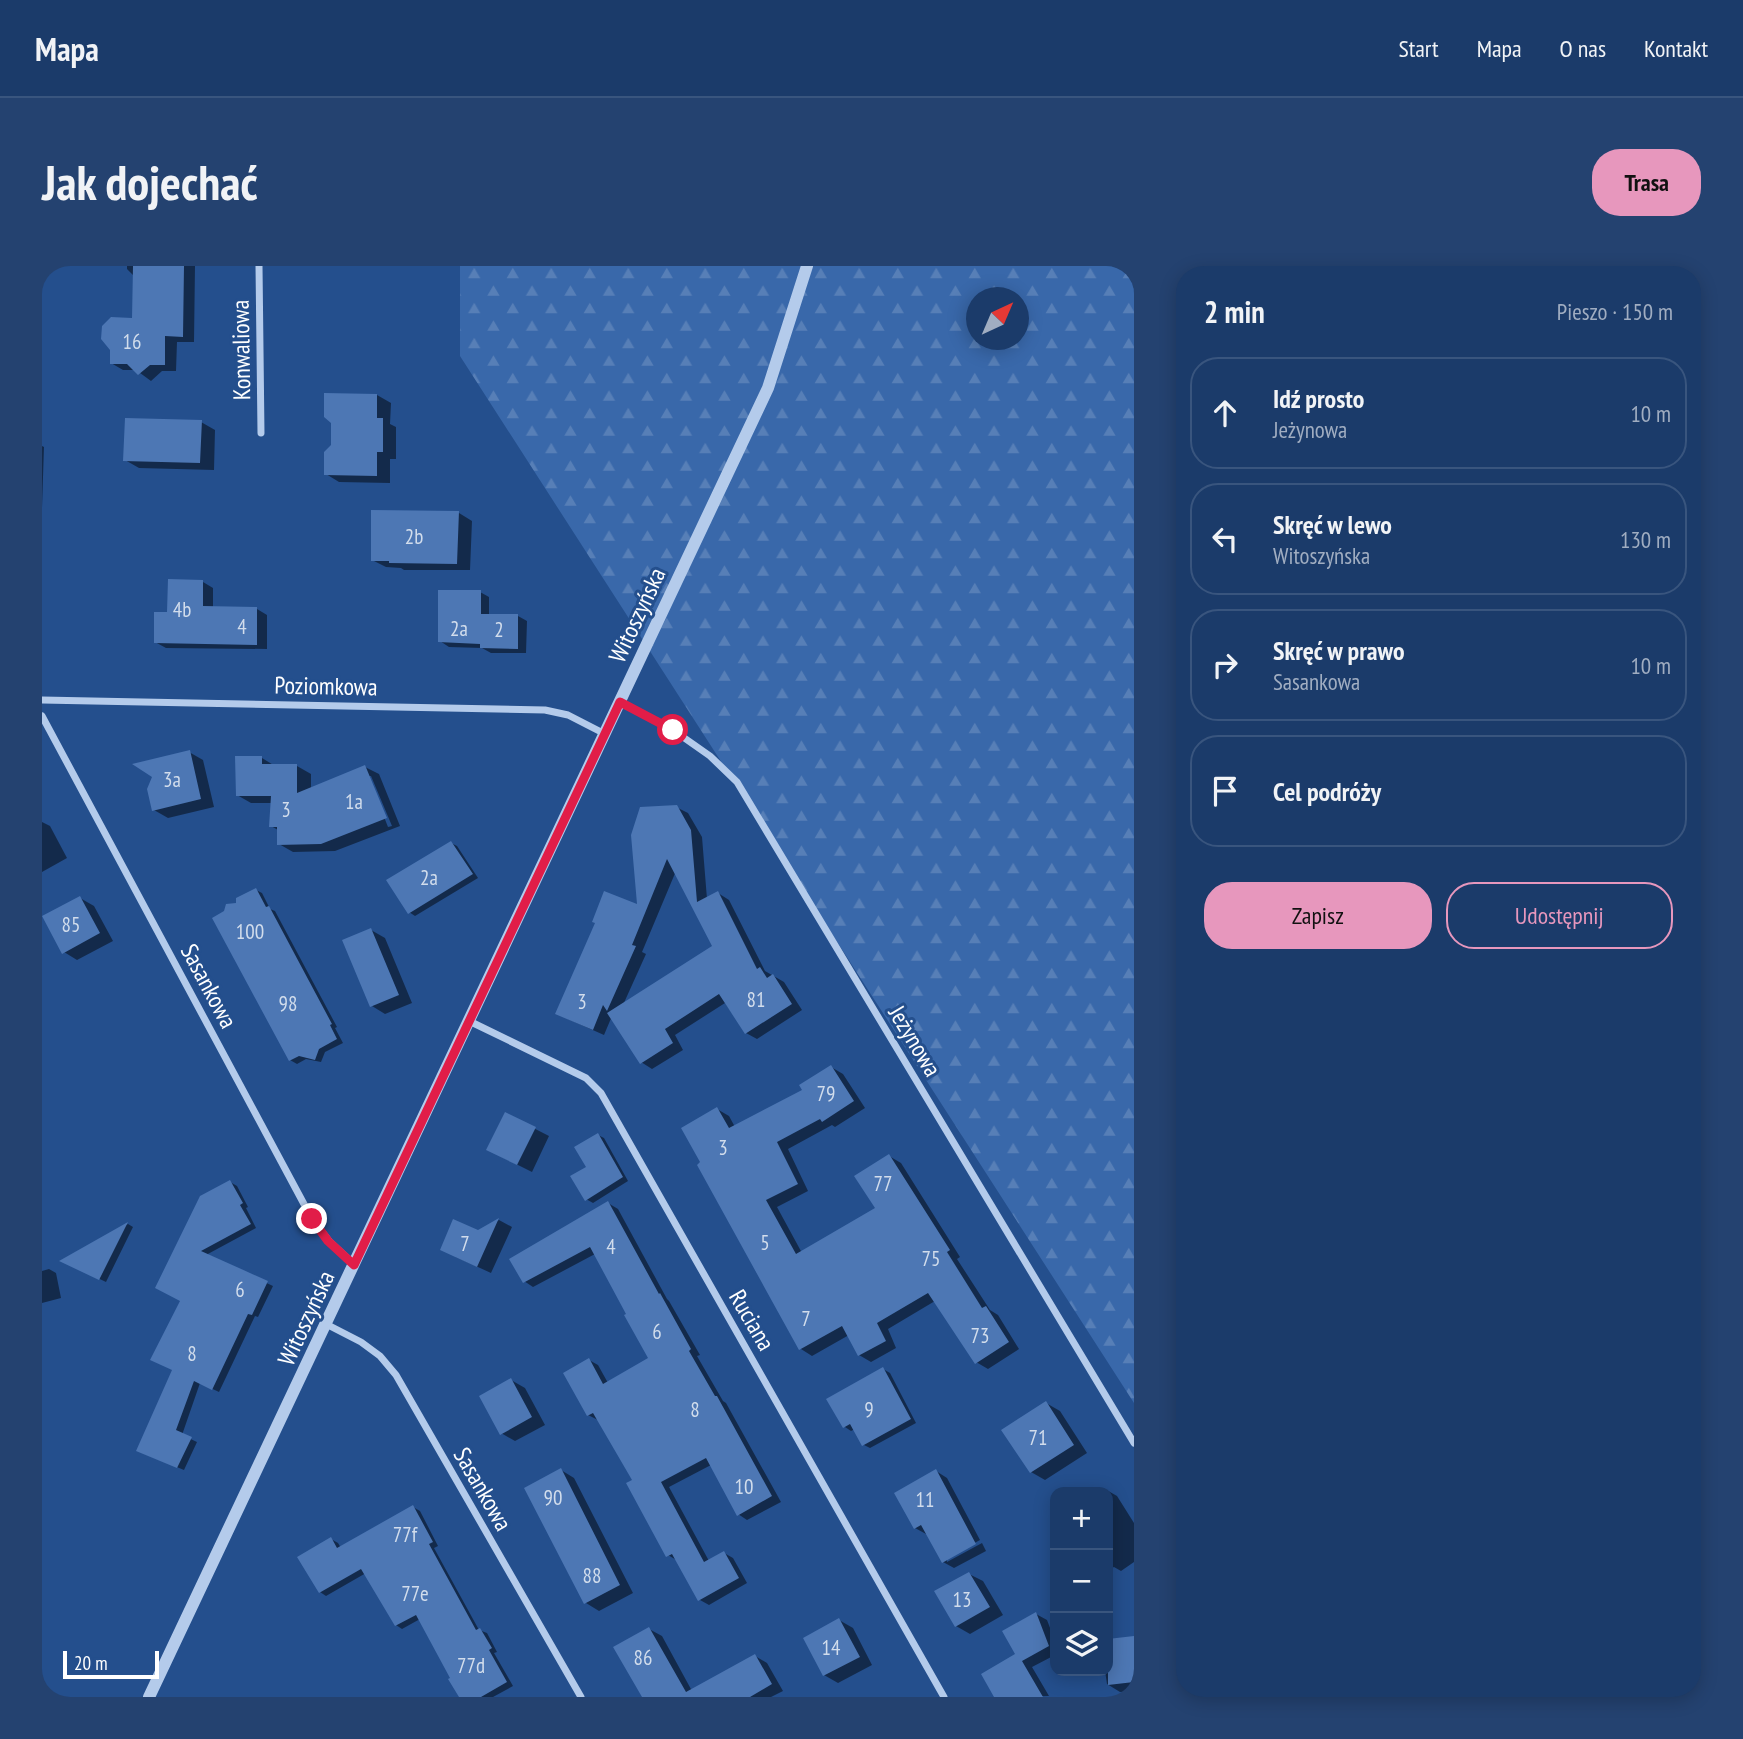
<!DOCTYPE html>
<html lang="pl">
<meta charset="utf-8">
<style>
:root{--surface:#1b3b6a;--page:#244270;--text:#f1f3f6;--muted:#a0adc1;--line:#39557e;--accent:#e797bd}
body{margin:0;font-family:"PT Sans Narrow",sans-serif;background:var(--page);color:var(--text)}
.controls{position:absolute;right:21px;bottom:21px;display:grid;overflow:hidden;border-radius:14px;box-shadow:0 4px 18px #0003}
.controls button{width:63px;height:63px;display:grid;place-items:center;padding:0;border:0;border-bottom:2px solid var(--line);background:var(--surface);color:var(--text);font:35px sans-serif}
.compass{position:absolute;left:924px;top:21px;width:63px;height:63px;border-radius:50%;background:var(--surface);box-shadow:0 4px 18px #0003;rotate:44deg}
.scale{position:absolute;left:21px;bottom:18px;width:96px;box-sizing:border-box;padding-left:7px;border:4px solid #fff;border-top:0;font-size:19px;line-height:24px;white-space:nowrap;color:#fff;-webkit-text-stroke:5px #244f8d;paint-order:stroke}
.stop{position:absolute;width:21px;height:21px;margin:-16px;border:5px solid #e11d48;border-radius:50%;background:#fff}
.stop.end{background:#e11d48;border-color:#fff;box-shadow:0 2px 7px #0008}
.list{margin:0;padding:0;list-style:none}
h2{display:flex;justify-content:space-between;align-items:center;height:91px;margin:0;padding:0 28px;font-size:30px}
h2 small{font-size:23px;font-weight:400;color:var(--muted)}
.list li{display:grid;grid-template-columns:46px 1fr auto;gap:21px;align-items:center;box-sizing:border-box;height:112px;margin:0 14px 14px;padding:0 14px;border:2px solid var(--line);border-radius:28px}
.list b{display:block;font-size:26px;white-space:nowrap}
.list p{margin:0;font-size:23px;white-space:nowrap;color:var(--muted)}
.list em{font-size:23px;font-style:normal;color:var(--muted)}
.actions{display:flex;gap:14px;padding:21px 28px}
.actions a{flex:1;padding:16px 0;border:2px solid var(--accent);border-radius:28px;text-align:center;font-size:24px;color:var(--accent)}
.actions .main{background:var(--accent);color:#111}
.icon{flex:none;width:38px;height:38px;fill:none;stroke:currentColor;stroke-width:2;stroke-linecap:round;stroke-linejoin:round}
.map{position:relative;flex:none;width:1092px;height:1431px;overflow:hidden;border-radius:28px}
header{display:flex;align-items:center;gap:42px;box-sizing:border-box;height:98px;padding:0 35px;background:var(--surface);border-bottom:2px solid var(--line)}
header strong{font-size:33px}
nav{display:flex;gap:38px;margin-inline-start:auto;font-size:24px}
.intro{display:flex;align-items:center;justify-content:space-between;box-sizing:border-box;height:168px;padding:0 42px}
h1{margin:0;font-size:49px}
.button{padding:18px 32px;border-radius:28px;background:var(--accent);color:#111;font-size:24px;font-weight:700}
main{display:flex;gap:42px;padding:0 42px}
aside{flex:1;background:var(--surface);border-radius:28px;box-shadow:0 4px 18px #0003}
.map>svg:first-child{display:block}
.forest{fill:url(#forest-firs);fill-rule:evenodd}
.shadow{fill:#0007;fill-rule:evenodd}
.building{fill:#4d77b4}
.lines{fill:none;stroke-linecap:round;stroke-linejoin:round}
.minor{stroke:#b4cbeb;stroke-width:7}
.tertiary{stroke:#b4cbeb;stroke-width:12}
.route{stroke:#e11d48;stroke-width:9}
.labels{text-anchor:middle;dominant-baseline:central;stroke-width:6;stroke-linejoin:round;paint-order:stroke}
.number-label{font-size:21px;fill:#d2ddec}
.street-label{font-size:24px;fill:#fff;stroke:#244f8d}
</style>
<header>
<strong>Mapa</strong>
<nav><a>Start</a><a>Mapa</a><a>O nas</a><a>Kontakt</a></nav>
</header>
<div class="intro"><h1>Jak dojechać</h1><a class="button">Trasa</a></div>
<main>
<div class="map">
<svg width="1092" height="1431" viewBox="0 0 1092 1431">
<defs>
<pattern id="forest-firs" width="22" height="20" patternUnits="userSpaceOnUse" patternTransform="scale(1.75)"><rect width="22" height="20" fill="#3968aa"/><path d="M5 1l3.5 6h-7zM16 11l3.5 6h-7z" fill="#577fb7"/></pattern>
</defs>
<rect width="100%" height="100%" fill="#244f8d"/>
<path class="forest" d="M 418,0 L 1092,0 L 1092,1137 L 418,90 ZM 934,32 L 976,32 L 976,74 L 934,74 Z"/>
<path class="shadow" d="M 85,0 L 153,0 L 152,76 L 135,76 L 134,105 L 120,105 L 109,115 L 94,104 L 81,104 L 69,97 L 92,53 L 92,10 L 85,3 Z
M 335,129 L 349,137 L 348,158 L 354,161 L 354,193 L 348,193 L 348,217 L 297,216 L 284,208 L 290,180 Z
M 159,156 L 173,164 L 172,204 L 97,202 L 83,194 Z
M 0,180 L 2,181 L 0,242 Z
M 417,247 L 430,255 L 428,304 L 362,304 L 359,302 L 344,301 L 330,294 Z
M 161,316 L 171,322 L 171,342 L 215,343 L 225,349 L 225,383 L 124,382 L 113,376 L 127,347 Z
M 438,326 L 447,331 L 447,350 L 476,350 L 485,355 L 484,387 L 449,387 L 440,382 L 407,381 L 398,375 Z
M 147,486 L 161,494 L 172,541 L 126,552 L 112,544 Z
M 220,492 L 233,500 L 255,500 L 269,508 L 269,523 L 323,501 L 337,508 L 358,560 L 293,585 L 251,586 L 237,578 L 236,564 L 229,560 L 230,537 L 209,537 L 195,529 ZM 326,510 L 329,510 L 350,560 L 346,561 Z
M 634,541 L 646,547 L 660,571 L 665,633 L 676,627 L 687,634 L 723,705 L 742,716 L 760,744 L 715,773 L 704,767 L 683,737 L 633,769 L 641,784 L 610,803 L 599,796 L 570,750 L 562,769 L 526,753 L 597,641 ZM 634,605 L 672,681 L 581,739 L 604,688 L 600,686 Z
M 0,556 L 8,560 L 25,592 L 0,606 Z
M 409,577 L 415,580 L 436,612 L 373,650 L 367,646 Z
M 214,624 L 220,627 L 228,643 L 233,645 L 295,761 L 293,762 L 301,777 L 283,786 L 279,796 L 264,793 L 255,798 L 248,794 L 196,639 Z
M 38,632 L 52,640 L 71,675 L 35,694 L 22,686 Z
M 329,664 L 343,672 L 370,737 L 343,748 L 330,740 Z
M 789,801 L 801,808 L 823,842 L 793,861 L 790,859 L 746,883 L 766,925 L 735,941 L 760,987 L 836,943 L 847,890 L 859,897 L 918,991 L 915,993 L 948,1044 L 956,1049 L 977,1083 L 946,1103 L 934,1096 L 893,1035 L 846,1063 L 854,1082 L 829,1096 L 817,1089 L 807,1069 L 770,1090 L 759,1083 L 675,843 L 687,850 L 693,861 L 762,825 Z
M 464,848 L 507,870 L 490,906 L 460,891 Z
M 556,869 L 562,872 L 586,915 L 551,937 L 544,933 Z
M 188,916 L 195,920 L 206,941 L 204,942 L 214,962 L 164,989 L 231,1020 L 216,1051 L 213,1050 L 177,1126 L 158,1117 L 140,1169 L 155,1176 L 142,1204 L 103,1188 L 132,1104 L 140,1034 L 115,1021 Z
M 566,937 L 576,943 L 625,1033 L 627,1035 L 658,1089 L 655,1090 L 681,1135 L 684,1137 L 739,1236 L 705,1254 L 696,1248 L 669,1199 L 627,1221 L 667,1295 L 682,1287 L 691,1292 L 705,1317 L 667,1339 L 658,1334 L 636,1295 L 626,1289 L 592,1215 L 556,1154 L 546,1149 L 547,1094 L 556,1099 L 566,1117 L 609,1093 L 553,988 L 491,1021 L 482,1015 Z
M 457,954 L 470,961 L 449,1007 L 414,991 L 436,966 Z
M 86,958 L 91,961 L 64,1016 L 20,995 Z
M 7,1003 L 14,1007 L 19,1032 L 0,1037 L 0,1005 Z
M 841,1103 L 848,1107 L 874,1157 L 828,1182 L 822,1179 L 813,1163 L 809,1165 L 803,1161 L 787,1134 Z
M 469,1114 L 483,1122 L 503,1159 L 473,1175 L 459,1167 Z
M 1004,1137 L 1018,1145 L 1045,1187 L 1003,1214 L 989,1206 Z
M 519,1204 L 532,1212 L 591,1327 L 557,1345 L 544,1337 Z
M 894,1205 L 905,1212 L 938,1274 L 905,1292 L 905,1296 L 940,1277 L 944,1285 L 912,1302 L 901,1296 L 886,1267 L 884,1268 L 873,1262 Z
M 1061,1222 L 1075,1230 L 1092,1257 L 1092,1296 L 1079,1305 L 1072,1301 L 1066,1304 L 1066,1226 L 1055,1226 Z
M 371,1241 L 378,1245 L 396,1280 L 392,1282 L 437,1364 L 445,1367 L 455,1386 L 452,1387 L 471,1420 L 451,1431 L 419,1431 L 411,1412 L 378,1353 L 360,1363 L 354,1359 L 324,1307 L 284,1330 L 278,1326 L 289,1273 L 296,1277 L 299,1282 Z
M 927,1308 L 941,1315 L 961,1349 L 928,1368 L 914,1360 Z
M 994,1348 L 1005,1354 L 1013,1375 L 1013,1389 L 990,1401 L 1007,1430 L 954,1431 Z
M 797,1354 L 811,1362 L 830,1399 L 796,1417 L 782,1409 Z
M 607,1363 L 620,1370 L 650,1425 L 713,1390 L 725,1397 L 741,1425 L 729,1431 L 605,1431 Z
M 1092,1372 L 1092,1425 L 1078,1426 L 1065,1418 L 1063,1405 L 1066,1405 L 1066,1375 Z"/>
<path class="building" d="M 91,0 L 142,0 L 141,71 L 123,70 L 123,99 L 108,99 L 96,109 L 85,98 L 68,98 L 68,84 L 59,73 L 60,60 L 69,51 L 90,52 Z
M 282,127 L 335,128 L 335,152 L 341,152 L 341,186 L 335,186 L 335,210 L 282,209 L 282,186 L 289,179 L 289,157 L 282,151 Z
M 83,152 L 160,154 L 158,197 L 81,195 Z
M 329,244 L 417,245 L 415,298 L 347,297 L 347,295 L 329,295 Z
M 126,313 L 161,314 L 161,340 L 215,341 L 215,379 L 112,377 L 112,346 L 125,346 Z
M 396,324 L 439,324 L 439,348 L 476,348 L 476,383 L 438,382 L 438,378 L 396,376 Z
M 148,484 L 159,533 L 110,545 L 105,523 L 110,511 L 90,498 Z
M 193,490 L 220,490 L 220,498 L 255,498 L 255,527 L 323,499 L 345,552 L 279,578 L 235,579 L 235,561 L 227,561 L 229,530 L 194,530 Z
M 635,539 L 649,564 L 655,636 L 676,625 L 715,703 L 718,701 L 725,712 L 731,708 L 750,738 L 703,768 L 677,728 L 623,763 L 631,777 L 598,798 L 565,747 L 670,680 L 625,593 L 590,679 L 594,680 L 565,745 L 561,739 L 551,764 L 513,748 L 553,657 L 550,656 L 562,625 L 595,638 L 589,569 L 598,541 Z
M 409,575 L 431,608 L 366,648 L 344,614 Z
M 214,622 L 224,641 L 227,640 L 290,758 L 288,759 L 295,773 L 277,783 L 273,794 L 257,790 L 247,795 L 170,652 L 182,645 L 184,638 L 194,637 L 194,632 Z
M 38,630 L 58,667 L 20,688 L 0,650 Z
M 329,662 L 357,729 L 328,741 L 300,674 Z
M 789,799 L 812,835 L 780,856 L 778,853 L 735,876 L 756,918 L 724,934 L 754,988 L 833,942 L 812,910 L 847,888 L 908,984 L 905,986 L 940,1042 L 944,1040 L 967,1076 L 933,1098 L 886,1027 L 835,1057 L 844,1075 L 816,1090 L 800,1060 L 757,1084 L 655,899 L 658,896 L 639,862 L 675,841 L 687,862 L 760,824 L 757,819 Z
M 463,846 L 494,861 L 475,899 L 444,884 Z
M 556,867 L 581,911 L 543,935 L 528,910 L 544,901 L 532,881 Z
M 188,914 L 201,937 L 198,939 L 209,958 L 159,985 L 226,1015 L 210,1049 L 206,1048 L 170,1124 L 152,1115 L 134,1164 L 150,1171 L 135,1202 L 94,1185 L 130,1104 L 108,1094 L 138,1035 L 113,1022 L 158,930 Z
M 566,935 L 617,1028 L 618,1027 L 649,1083 L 647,1085 L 673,1130 L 675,1130 L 730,1230 L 695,1250 L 664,1192 L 619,1216 L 662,1296 L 682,1285 L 697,1312 L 656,1335 L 630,1288 L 624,1291 L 584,1217 L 590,1214 L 551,1147 L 545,1150 L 521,1107 L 547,1092 L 561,1118 L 606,1092 L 582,1049 L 584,1048 L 548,981 L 481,1017 L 467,993 Z
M 457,952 L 435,1001 L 398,984 L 411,953 L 436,964 Z
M 86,956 L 57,1014 L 17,995 Z
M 841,1101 L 869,1153 L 820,1180 L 808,1158 L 801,1162 L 784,1133 Z
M 469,1112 L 490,1151 L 458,1169 L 437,1130 Z
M 1004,1135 L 1032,1179 L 988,1207 L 959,1164 Z
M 519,1202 L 578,1319 L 542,1338 L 482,1222 Z
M 894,1203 L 934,1278 L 900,1297 L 879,1259 L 872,1263 L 852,1227 Z
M 371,1239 L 391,1276 L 387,1278 L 434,1364 L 438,1362 L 450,1382 L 447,1384 L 465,1416 L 439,1431 L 417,1431 L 406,1413 L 408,1412 L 374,1349 L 353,1360 L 319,1303 L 277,1327 L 255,1291 L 289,1271 L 295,1282 Z
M 927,1306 L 948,1341 L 913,1361 L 892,1325 Z
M 994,1346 L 1007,1380 L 980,1395 L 1001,1431 L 952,1431 L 939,1408 L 973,1388 L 960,1365 Z
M 797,1352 L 818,1391 L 781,1410 L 761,1372 Z
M 607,1361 L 644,1426 L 713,1388 L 730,1418 L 708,1431 L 600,1431 L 571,1381 Z
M 1092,1370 L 1092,1416 L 1066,1419 L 1066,1373 Z"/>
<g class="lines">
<path class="minor" d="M 217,0 L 219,167
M 0,434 L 503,444 L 526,449 L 563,468
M 577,436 L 631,464 L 668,490 L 695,516 L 1092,1177
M 0,450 L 270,953 L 287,975 L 312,998
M 427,755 L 544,812 L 559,827 L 902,1431
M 284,1058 L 319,1076 L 338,1090 L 354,1109 L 539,1431"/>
<path class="tertiary" d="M 107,1431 L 726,122 L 765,0"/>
</g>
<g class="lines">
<path class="route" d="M 270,953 L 286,975 L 312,999 L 578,436 L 631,464"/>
</g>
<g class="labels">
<g class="number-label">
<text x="90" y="75">16</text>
<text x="372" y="270">2b</text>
<text x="140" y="343">4b</text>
<text x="200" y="360">4</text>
<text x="417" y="362">2a</text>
<text x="457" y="363">2</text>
<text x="130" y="513">3a</text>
<text x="312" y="535">1a</text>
<text x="244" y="543">3</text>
<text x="387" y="611">2a</text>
<text x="29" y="658">85</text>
<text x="208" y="665">100</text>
<text x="714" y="733">81</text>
<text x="540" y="735">3</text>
<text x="246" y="737">98</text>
<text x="784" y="827">79</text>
<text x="681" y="881">3</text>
<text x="841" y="917">77</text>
<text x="723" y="976">5</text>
<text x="423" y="977">7</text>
<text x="569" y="980">4</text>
<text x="889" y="992">75</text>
<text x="198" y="1023">6</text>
<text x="764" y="1052">7</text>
<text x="615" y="1065">6</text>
<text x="938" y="1069">73</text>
<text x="150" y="1087">8</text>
<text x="653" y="1143">8</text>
<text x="827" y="1143">9</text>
<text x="996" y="1171">71</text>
<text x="702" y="1220">10</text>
<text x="511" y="1231">90</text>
<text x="883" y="1233">11</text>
<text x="363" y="1268">77f</text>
<text x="550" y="1309">88</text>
<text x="373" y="1327">77e</text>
<text x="920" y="1333">13</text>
<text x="789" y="1381">14</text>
<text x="601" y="1391">86</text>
<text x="429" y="1399">77d</text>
</g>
<g class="street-label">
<text transform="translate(199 84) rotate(-91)">Konwaliowa</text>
<text transform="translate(595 349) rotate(-65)">Witoszyńska</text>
<text transform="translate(284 420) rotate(1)">Poziomkowa</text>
<text transform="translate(167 720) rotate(62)">Sasankowa</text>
<text transform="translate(873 775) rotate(59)">Jeżynowa</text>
<text transform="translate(264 1052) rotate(-65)">Witoszyńska</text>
<text transform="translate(710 1054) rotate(60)">Ruciana</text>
<text transform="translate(441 1223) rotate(60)">Sasankowa</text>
</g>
</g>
</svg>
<div class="controls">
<button>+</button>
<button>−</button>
<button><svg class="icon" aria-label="layers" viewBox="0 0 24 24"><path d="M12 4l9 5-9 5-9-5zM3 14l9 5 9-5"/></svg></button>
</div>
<svg class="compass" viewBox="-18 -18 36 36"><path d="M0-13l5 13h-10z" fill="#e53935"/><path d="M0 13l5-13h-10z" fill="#a0adc1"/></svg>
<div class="scale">20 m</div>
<div class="stop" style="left:631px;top:464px"></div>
<div class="stop end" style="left:270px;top:953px"></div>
</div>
<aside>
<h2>2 min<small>Pieszo · 150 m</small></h2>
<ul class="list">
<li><svg class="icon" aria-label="ahead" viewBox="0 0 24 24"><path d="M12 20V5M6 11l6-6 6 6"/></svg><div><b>Idź prosto</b><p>Jeżynowa</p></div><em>10 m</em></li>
<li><svg class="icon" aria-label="left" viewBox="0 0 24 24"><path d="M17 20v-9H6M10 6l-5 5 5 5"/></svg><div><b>Skręć w lewo</b><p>Witoszyńska</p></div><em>130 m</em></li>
<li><svg class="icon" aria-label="right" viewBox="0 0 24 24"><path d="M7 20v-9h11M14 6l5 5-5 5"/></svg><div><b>Skręć w prawo</b><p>Sasankowa</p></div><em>10 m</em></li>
<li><svg class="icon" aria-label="arrive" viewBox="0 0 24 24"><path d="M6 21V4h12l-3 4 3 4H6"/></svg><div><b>Cel podróży</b></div></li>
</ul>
<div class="actions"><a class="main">Zapisz</a><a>Udostępnij</a></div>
</aside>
</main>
